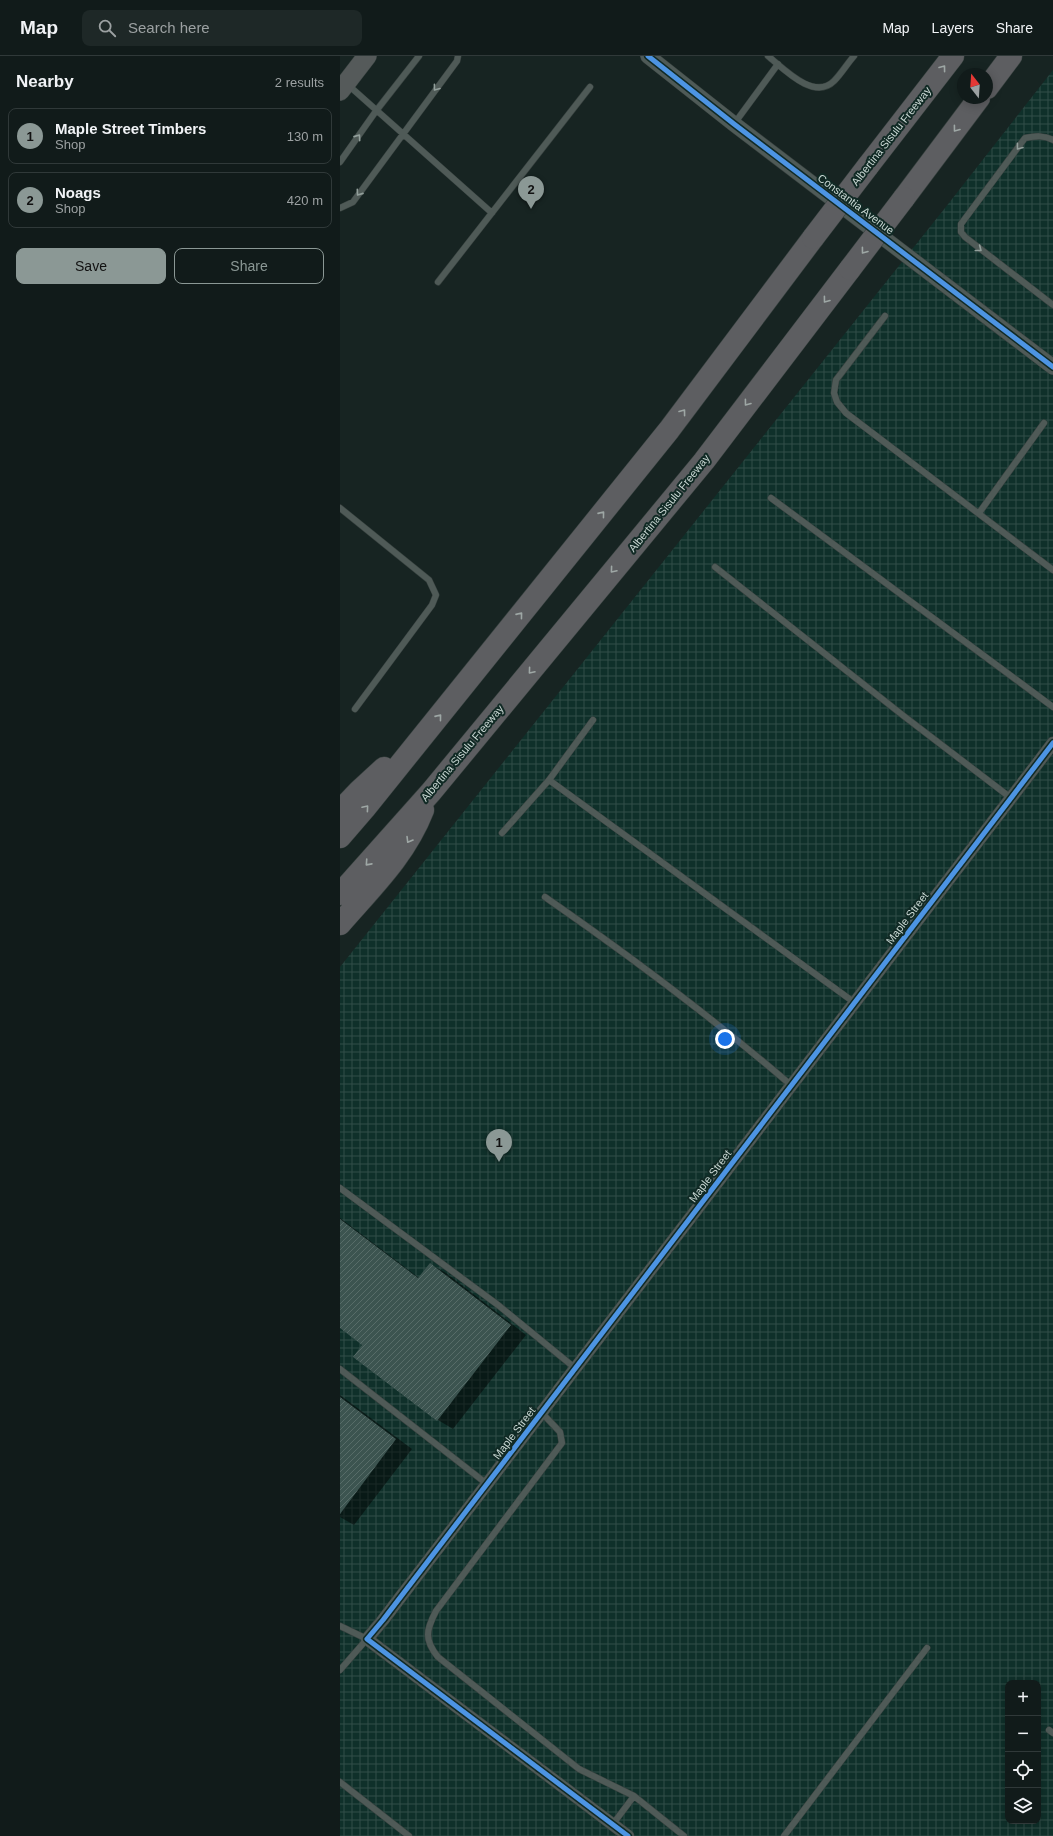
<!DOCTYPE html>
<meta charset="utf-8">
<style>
:root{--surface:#111b1a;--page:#1e2827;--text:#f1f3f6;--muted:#9ca1a2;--line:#303939;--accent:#8b9895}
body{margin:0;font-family:Helvetica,sans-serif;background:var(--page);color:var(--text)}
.controls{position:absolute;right:12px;bottom:12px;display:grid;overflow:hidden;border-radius:8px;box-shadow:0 2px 10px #0003}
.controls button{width:36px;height:36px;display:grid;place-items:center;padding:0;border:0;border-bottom:1px solid var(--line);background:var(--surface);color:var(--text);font:20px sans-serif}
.compass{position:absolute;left:617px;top:12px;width:36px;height:36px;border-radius:50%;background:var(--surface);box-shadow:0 2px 10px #0003;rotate:343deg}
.you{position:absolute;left:385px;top:983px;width:14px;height:14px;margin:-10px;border:3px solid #fff;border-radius:50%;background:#1a73e8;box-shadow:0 0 0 6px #1a73e833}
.badge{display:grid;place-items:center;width:26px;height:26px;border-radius:50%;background:var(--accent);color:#111;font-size:13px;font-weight:700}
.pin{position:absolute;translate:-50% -33px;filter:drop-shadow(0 1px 2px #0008)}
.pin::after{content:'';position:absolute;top:21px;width:14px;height:12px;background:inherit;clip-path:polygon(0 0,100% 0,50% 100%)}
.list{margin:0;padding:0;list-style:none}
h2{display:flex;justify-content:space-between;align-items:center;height:52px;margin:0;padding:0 16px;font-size:17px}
h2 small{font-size:13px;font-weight:400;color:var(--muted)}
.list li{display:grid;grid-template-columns:26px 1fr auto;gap:12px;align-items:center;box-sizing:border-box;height:56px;margin:0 8px 8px;padding:0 8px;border:1px solid var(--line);border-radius:8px}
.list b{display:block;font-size:15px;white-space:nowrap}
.list p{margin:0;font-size:13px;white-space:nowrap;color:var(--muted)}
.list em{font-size:13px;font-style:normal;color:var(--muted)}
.actions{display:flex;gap:8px;padding:12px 16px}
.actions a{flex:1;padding:9px 0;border:1px solid var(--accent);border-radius:8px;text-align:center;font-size:14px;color:var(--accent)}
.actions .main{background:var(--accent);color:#111}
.icon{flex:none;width:22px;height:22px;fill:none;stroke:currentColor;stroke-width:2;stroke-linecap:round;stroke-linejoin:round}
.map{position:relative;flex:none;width:713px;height:1780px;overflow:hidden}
header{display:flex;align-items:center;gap:24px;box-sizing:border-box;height:56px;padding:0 20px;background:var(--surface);border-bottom:1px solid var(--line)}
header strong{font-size:19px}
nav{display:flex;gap:22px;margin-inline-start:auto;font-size:14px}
.search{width:280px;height:36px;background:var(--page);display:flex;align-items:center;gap:10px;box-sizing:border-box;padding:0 14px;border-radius:8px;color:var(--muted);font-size:15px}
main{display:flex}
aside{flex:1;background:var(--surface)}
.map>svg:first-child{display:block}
.industrial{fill:url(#industrial-grid);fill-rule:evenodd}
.shadow{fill:#0007}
.building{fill:url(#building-hatch)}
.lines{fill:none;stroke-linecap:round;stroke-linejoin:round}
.service-casing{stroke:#37413f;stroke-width:7}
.minor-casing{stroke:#37413f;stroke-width:13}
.tertiary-casing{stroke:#37413f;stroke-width:16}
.primary-casing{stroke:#37413f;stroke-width:20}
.motorway-casing{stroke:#37413f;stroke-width:23}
.service{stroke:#4f5a57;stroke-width:6}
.minor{stroke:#4f5a57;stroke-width:12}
.tertiary{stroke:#4f5a57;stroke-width:15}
.primary{stroke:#555a5a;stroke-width:19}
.motorway{stroke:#5d5e61;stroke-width:22}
.motorway-bridge-casing{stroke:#37413f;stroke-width:23;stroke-linecap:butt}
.motorway-bridge{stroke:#5d5e61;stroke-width:22}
.cycleway-casing{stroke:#112a25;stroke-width:8}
.cycleway{stroke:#4d94e3;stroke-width:5}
.oneway{stroke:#9ea7a5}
.oneway2{stroke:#929f9b}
.labels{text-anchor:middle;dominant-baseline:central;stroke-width:4;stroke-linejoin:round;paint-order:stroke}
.street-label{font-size:11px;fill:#c9d7d3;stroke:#112a25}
</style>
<header>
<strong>Map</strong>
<div class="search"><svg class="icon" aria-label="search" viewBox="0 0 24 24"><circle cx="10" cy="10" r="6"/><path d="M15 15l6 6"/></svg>Search here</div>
<nav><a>Map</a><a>Layers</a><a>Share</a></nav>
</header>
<main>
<aside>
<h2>Nearby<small>2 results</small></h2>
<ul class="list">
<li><span class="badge">1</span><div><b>Maple Street Timbers</b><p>Shop</p></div><em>130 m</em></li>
<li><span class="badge">2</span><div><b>Noags</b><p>Shop</p></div><em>420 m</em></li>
</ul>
<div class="actions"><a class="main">Save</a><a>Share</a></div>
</aside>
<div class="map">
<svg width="713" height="1780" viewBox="0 0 713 1780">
<defs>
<pattern id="industrial-grid" width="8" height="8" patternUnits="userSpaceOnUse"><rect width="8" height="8" fill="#0f302a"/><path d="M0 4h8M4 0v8" fill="none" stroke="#314d48"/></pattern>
<pattern id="building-hatch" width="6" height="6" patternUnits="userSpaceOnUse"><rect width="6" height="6" fill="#3c5450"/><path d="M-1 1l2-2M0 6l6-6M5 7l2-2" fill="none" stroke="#576c68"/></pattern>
</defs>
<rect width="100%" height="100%" fill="#172422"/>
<path class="industrial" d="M 713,14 L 713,1780 L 0,1780 L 0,911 L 605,152 ZM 668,1627 L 698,1627 L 698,1765 L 668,1765 Z"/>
<path class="shadow" d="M 0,1162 L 79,1222 L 90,1208 L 106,1217 L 186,1279 L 113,1373 L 98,1364 L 14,1301 L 24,1289 L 0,1270 Z
M 0,1339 L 72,1393 L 14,1469 L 0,1461 Z"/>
<path class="building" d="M 0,1163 L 78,1222 L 90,1207 L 171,1269 L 97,1365 L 13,1301 L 22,1289 L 0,1272 Z
M 0,1341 L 56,1383 L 0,1458 Z"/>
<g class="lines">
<g class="service-casing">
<path id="service" d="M 428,0 C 444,13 474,45 494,25 C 501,18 507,8 514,0
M 7,28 L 152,157
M 394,68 L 438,8
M 713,84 C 704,79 696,80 685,82 L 621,168 L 621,176 L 625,181 L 713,249
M 0,106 L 36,55 L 79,0
M 0,152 L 13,146 L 117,5 L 118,0
M 98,226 L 250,31
M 545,260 L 496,324 L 494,337 L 497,346 L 506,357 L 713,514
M 431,442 L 713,651
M 0,452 L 89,524 L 96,539 L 92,549 L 15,653
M 639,457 L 704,367
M 375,511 L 565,661 L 671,742
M 209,724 L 515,947
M 162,777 L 209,724 L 253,664
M 205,841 C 290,900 373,962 452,1030
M 0,1132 L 158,1249 L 235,1312
M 0,1313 L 147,1428
M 202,1357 L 220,1376 L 222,1387 L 96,1555 C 86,1574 84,1584 98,1601 L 239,1713 L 294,1740 L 273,1768
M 0,1570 L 27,1583 L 0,1614
M 709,1674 L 713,1677
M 0,1726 L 69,1780
M 294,1740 L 344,1780
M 444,1780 L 587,1592"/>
</g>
<g class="minor-casing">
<path id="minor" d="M 288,1780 L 27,1583 L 43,1564 L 713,687"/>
</g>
<g class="tertiary-casing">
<path id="tertiary" d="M 308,0 L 394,68 L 713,311"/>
</g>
<g class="primary-casing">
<path id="primary" d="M 0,35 L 27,0"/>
</g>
<g class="motorway-casing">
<path id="motorway" d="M 647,32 L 671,0
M 528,110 L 613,0
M 564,142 L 639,42
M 0,755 L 19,735 L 44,712
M 0,781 L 25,752 L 329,374 L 473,182
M 0,838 L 91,736 L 364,405 L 510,213
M 0,868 C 32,831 65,800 83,754"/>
</g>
<use href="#service" class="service"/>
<use href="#minor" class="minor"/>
<use href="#tertiary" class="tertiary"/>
<use href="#primary" class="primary"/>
<use href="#motorway" class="motorway"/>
<g class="motorway-bridge-casing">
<path id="motorway-bridge" d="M 473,182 L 528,110
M 510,213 L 564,142"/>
</g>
<use href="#motorway-bridge" class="motorway-bridge"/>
<g class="cycleway-casing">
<path id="cycleway" d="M 308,0 L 394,68 L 713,311
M 288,1780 L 27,1583 L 43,1564 L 713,687"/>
</g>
<use href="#cycleway" class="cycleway"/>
</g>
<defs><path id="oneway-chevron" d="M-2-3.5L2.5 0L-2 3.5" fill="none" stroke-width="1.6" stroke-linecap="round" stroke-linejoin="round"/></defs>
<g class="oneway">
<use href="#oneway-chevron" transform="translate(603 12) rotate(-53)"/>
<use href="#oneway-chevron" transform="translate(616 73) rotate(127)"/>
<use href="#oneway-chevron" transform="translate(524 195) rotate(127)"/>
<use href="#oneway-chevron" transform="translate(486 244) rotate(127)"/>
<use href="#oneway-chevron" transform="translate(407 347) rotate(127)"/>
<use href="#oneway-chevron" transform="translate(343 356) rotate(-53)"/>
<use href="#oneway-chevron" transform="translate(262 458) rotate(-51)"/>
<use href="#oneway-chevron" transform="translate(273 514) rotate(130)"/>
<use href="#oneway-chevron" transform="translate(180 559) rotate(-51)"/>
<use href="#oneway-chevron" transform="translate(191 615) rotate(130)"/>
<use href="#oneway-chevron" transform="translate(99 661) rotate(-51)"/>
<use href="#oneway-chevron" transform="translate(26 752) rotate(-50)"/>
<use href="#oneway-chevron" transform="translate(69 784) rotate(121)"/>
<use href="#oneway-chevron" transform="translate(28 807) rotate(132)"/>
</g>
<g class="oneway2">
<use href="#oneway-chevron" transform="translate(96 32) rotate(127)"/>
<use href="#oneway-chevron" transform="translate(18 81) rotate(-55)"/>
<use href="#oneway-chevron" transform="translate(679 91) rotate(127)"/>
<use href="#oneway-chevron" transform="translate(19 137) rotate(125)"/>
<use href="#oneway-chevron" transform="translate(639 193) rotate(38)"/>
</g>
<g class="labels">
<g class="street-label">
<text transform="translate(551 80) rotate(-52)">Albertina Sisulu Freeway</text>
<text transform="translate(516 148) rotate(37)">Constantia Avenue</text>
<text transform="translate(329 447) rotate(-51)">Albertina Sisulu Freeway</text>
<text transform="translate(122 697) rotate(-50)">Albertina Sisulu Freeway</text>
<text transform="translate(567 862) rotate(-53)">Maple Street</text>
<text transform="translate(370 1120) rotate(-53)">Maple Street</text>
<text transform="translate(174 1377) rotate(-53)">Maple Street</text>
</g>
</g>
</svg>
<div class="controls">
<button>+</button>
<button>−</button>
<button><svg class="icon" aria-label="locate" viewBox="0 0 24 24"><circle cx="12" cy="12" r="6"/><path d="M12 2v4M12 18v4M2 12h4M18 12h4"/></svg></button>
<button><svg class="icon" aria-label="layers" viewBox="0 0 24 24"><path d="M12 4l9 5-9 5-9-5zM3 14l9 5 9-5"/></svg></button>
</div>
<svg class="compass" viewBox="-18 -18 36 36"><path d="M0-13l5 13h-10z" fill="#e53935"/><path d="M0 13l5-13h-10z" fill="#9ca1a2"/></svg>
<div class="you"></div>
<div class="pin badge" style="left:159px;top:1106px">1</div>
<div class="pin badge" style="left:191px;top:153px">2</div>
</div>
</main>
